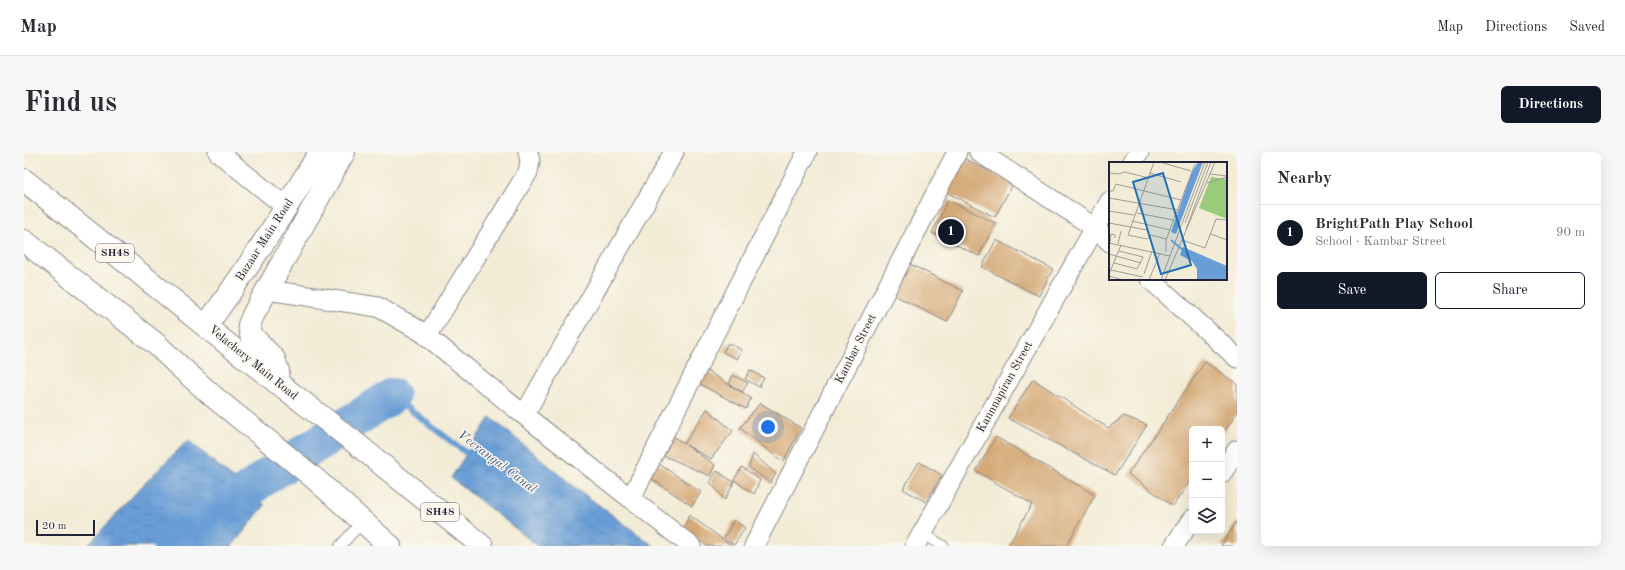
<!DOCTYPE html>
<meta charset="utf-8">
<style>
:root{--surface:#fff;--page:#f7f7f7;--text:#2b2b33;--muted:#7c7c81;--line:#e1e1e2;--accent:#111827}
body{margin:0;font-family:"Old Standard TT",serif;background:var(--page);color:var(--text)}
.controls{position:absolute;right:12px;bottom:12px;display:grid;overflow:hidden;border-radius:6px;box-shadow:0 4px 16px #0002}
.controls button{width:36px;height:36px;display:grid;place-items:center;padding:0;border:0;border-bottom:1px solid var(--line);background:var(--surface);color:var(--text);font:20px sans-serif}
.scale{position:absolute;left:12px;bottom:10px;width:59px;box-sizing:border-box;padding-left:4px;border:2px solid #22223b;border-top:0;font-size:11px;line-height:14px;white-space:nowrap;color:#22223b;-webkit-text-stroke:3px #fbf7ec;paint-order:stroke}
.you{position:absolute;left:744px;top:275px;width:14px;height:14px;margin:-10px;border:3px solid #fff;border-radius:50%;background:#1a73e8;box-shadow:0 0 0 6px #1a73e833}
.badge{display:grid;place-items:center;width:26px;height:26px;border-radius:50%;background:var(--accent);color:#fff;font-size:13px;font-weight:700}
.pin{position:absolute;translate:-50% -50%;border:2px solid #fff;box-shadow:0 1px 4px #0006}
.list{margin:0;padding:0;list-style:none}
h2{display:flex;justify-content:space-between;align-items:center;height:52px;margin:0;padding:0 16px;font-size:17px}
h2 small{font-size:13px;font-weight:400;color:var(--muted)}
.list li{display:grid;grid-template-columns:26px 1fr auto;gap:12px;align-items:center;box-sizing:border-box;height:56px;padding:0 16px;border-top:1px solid var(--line)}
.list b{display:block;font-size:15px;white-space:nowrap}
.list p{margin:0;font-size:13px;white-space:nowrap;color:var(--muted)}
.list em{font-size:13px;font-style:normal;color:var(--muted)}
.actions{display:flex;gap:8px;padding:12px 16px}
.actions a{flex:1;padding:9px 0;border:1px solid var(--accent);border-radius:6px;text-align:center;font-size:14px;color:var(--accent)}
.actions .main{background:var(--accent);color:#fff}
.icon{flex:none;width:22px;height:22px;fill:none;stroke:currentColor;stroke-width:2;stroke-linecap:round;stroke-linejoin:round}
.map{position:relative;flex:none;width:1213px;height:394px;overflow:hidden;border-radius:6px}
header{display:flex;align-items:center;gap:24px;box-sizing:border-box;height:56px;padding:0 20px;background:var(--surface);border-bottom:1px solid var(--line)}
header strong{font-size:19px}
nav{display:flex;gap:22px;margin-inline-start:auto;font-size:14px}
.intro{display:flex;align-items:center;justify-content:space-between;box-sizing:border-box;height:96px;padding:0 24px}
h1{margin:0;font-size:28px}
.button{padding:10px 18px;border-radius:6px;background:var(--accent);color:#fff;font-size:14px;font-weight:700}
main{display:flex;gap:24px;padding:0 24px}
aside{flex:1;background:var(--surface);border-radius:6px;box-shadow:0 4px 16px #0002}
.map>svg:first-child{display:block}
.water{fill:url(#water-ripples);stroke:#466088}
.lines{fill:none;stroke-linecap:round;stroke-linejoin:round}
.stream{stroke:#699dd5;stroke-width:6}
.river{stroke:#699dd5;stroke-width:36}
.building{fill:#d4a977}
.service-casing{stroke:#8a8788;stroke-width:12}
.minor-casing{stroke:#8a8788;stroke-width:21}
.secondary-casing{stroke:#8a8788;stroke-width:24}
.primary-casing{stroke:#8a8788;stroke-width:24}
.service{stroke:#fff;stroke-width:10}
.minor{stroke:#fff;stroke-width:19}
.secondary{stroke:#fff;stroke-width:22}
.primary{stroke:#fff;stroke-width:22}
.labels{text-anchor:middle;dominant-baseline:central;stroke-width:3;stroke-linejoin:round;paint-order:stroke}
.shield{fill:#fbf7ec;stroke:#636270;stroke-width:1}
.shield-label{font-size:11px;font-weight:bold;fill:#22223b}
.street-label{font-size:12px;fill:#22223b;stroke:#fbf7ec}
.water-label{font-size:13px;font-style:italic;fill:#425980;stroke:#fbf7ec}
.inset-river{fill:none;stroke:#699dd5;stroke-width:2}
.inset-road{fill:none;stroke:#9f9b98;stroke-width:1}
.view{fill:#1f6fb2;fill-opacity:0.15;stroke:#1f6fb2;stroke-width:2}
.inset-edge{fill:none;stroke:#22223b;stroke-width:2}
</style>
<header>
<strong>Map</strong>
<nav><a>Map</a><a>Directions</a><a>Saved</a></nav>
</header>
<div class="intro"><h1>Find us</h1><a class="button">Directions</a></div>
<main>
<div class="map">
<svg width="1213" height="394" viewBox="0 0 1213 394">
<defs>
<pattern id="water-ripples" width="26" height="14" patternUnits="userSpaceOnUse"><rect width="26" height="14" fill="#699dd5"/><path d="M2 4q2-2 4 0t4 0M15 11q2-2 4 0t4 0" fill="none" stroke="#5680ae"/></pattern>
</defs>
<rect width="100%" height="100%" fill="#fbf7ec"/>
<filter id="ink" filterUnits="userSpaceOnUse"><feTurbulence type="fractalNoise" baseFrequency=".025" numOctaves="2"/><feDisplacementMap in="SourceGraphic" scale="8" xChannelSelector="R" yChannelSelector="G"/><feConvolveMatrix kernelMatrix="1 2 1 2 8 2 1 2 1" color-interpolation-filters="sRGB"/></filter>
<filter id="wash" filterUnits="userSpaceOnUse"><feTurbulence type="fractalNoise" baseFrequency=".012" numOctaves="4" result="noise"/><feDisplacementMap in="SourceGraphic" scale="16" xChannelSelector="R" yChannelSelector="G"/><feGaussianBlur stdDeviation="0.9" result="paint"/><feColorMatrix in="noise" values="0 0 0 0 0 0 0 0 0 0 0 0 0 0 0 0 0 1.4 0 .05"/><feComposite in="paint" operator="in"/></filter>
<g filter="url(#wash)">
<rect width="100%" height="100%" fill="#f2ecd6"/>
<path class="water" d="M 466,265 L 552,336 L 630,394 L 514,394 L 427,326 Z
M 164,288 L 241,353 L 208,394 L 63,394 L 119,333 Z"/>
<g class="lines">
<path class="stream" d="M 368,244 L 449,306"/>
<path class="river" d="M 147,394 L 242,325 L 368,244"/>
</g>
<g id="blocks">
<path class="building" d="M 933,3 L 989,31 L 971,65 L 916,37 Z
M 924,48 L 971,71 L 955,104 L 908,81 Z
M 972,88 L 1029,117 L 1015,144 L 958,115 Z
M 886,112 L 939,139 L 923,170 L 870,143 Z
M 704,191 L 718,198 L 713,207 L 699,200 Z
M 1181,210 L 1213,232 L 1213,261 L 1198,283 L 1198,277 L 1168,277 L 1168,326 L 1149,354 L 1104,322 Z
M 726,218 L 740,226 L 735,235 L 721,227 Z
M 683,219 L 727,246 L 722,257 L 674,231 Z
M 709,223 L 724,231 L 718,240 L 705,232 Z
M 1009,227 L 1084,276 L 1100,264 L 1123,273 L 1091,323 L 984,266 Z
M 736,251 L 777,276 L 759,310 L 716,276 Z
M 683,257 L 709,279 L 687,307 L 662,293 L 691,313 L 686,324 L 636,302 L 645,281 L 660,292 Z
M 972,285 L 1071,343 L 1042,394 L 984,394 L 1008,352 L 952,319 Z
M 729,302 L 752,322 L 746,331 L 725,315 Z
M 629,308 L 677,340 L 668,354 L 622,323 Z
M 895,310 L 918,323 L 902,350 L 879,337 Z
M 718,315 L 736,328 L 730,342 L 710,328 Z
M 693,319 L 710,330 L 701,348 L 686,330 Z
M 665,363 L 708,394 L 683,394 L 660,377 Z
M 710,368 L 721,376 L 710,393 L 700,386 Z
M 1213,369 L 1213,394 L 1197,394 Z"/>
</g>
</g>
<g filter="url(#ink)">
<use href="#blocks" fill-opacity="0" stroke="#8a8788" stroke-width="1"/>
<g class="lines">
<g class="service-casing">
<path id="service" d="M 899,381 L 919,394
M 316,394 L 339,369"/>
</g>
<g class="minor-casing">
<path id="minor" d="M 194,0 L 263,56
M 955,0 L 1070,75 L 1086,90
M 1108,11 L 1115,0
M 1126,127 L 1213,206
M 244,138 L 354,155 L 398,180 L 500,263 L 667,394
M 403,184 L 504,20 L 506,9 L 504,0
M 500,263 L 650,0
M 1198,321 L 1213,298
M 607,346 L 783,0
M 730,394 L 933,0
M 891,394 L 1086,49
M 1150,394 L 1168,367"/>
</g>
<g class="secondary-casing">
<path id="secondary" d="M 182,174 C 223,118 260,60 296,0
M 252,230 L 254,219 L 250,207 L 227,183 L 225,173 L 230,161 L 320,0"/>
</g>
<g class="primary-casing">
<path id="primary" d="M 0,28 L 206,194 L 329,289 L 458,394
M 0,89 L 132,192 L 154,213 L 191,246 L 290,326 L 366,394"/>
</g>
<use href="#service" class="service"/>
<use href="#minor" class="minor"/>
<use href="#secondary" class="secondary"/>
<use href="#primary" class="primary"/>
</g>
</g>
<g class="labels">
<g class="shield">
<rect x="72" y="92" width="38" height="18" rx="3"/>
<rect x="397" y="351" width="38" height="18" rx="3"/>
</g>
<g class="shield-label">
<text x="91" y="101">SH48</text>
<text x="416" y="360">SH48</text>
</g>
<g class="street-label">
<text transform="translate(241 88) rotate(-57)">Bazaar Main Road</text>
<text transform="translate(832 197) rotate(-63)">Kambar Street</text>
<text transform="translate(229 211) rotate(39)">Velachery Main Road</text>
<text transform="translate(981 235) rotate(-61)">Kannnapiran Street</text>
</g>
<g class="water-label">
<text transform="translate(473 310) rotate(37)">Veerangal Canal</text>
</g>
</g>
<g transform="translate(1085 10)">
<rect width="118" height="118" fill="#f2ecd6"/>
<path d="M 102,15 L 118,17 L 118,57 L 90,46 Z" fill="#99cb7b"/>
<path d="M 89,0 L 94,0 L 67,72 L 62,70 L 82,12 ZM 74,85 L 118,104 L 118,118 L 88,118 L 88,107 L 83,99 L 71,93 Z" fill="#699dd5"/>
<path class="inset-river" d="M 62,78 L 75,89"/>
<path class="inset-road" d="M 45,0 L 19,73 L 38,77 L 42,73 L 57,77M 51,0 L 82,9M 0,11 L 9,12 L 16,10 L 40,16M 41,11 L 72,20M 101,12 L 118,14M 98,21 L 118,15M 0,29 L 4,29 L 7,22 L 72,38M 0,36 L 69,48M 0,49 L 25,53M 28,51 L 64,58M 23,59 L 61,68M 0,61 L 38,68M 76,61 L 99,0M 77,67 L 102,0M 102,72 L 118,78M 73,78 L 96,86 L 107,57 L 118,58M 0,81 L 61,94M 1,81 L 2,72 L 6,73 L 6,76M 9,82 L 12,69M 57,90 L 57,78 L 86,2M 0,92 L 32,101M 5,101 L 28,107 L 34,95 L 10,89M 2,108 L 34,115M 0,112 L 12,83M 35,112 L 43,89M 0,114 L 14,118M 40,118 L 51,91M 52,118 L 96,0M 56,118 L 106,0"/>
<path class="view" d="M 54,11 L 82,103 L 52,112 L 24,20 Z"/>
<rect width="118" height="118" class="inset-edge"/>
</g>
</svg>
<div class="controls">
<button>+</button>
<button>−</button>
<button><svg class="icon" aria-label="layers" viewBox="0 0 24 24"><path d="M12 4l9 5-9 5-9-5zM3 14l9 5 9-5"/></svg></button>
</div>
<div class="scale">20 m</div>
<div class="you"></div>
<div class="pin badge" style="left:927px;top:80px">1</div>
</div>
<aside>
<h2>Nearby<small></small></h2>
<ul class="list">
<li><span class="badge">1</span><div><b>BrightPath Play School</b><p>School · Kambar Street</p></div><em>90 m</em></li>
</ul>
<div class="actions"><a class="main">Save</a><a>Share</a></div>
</aside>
</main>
